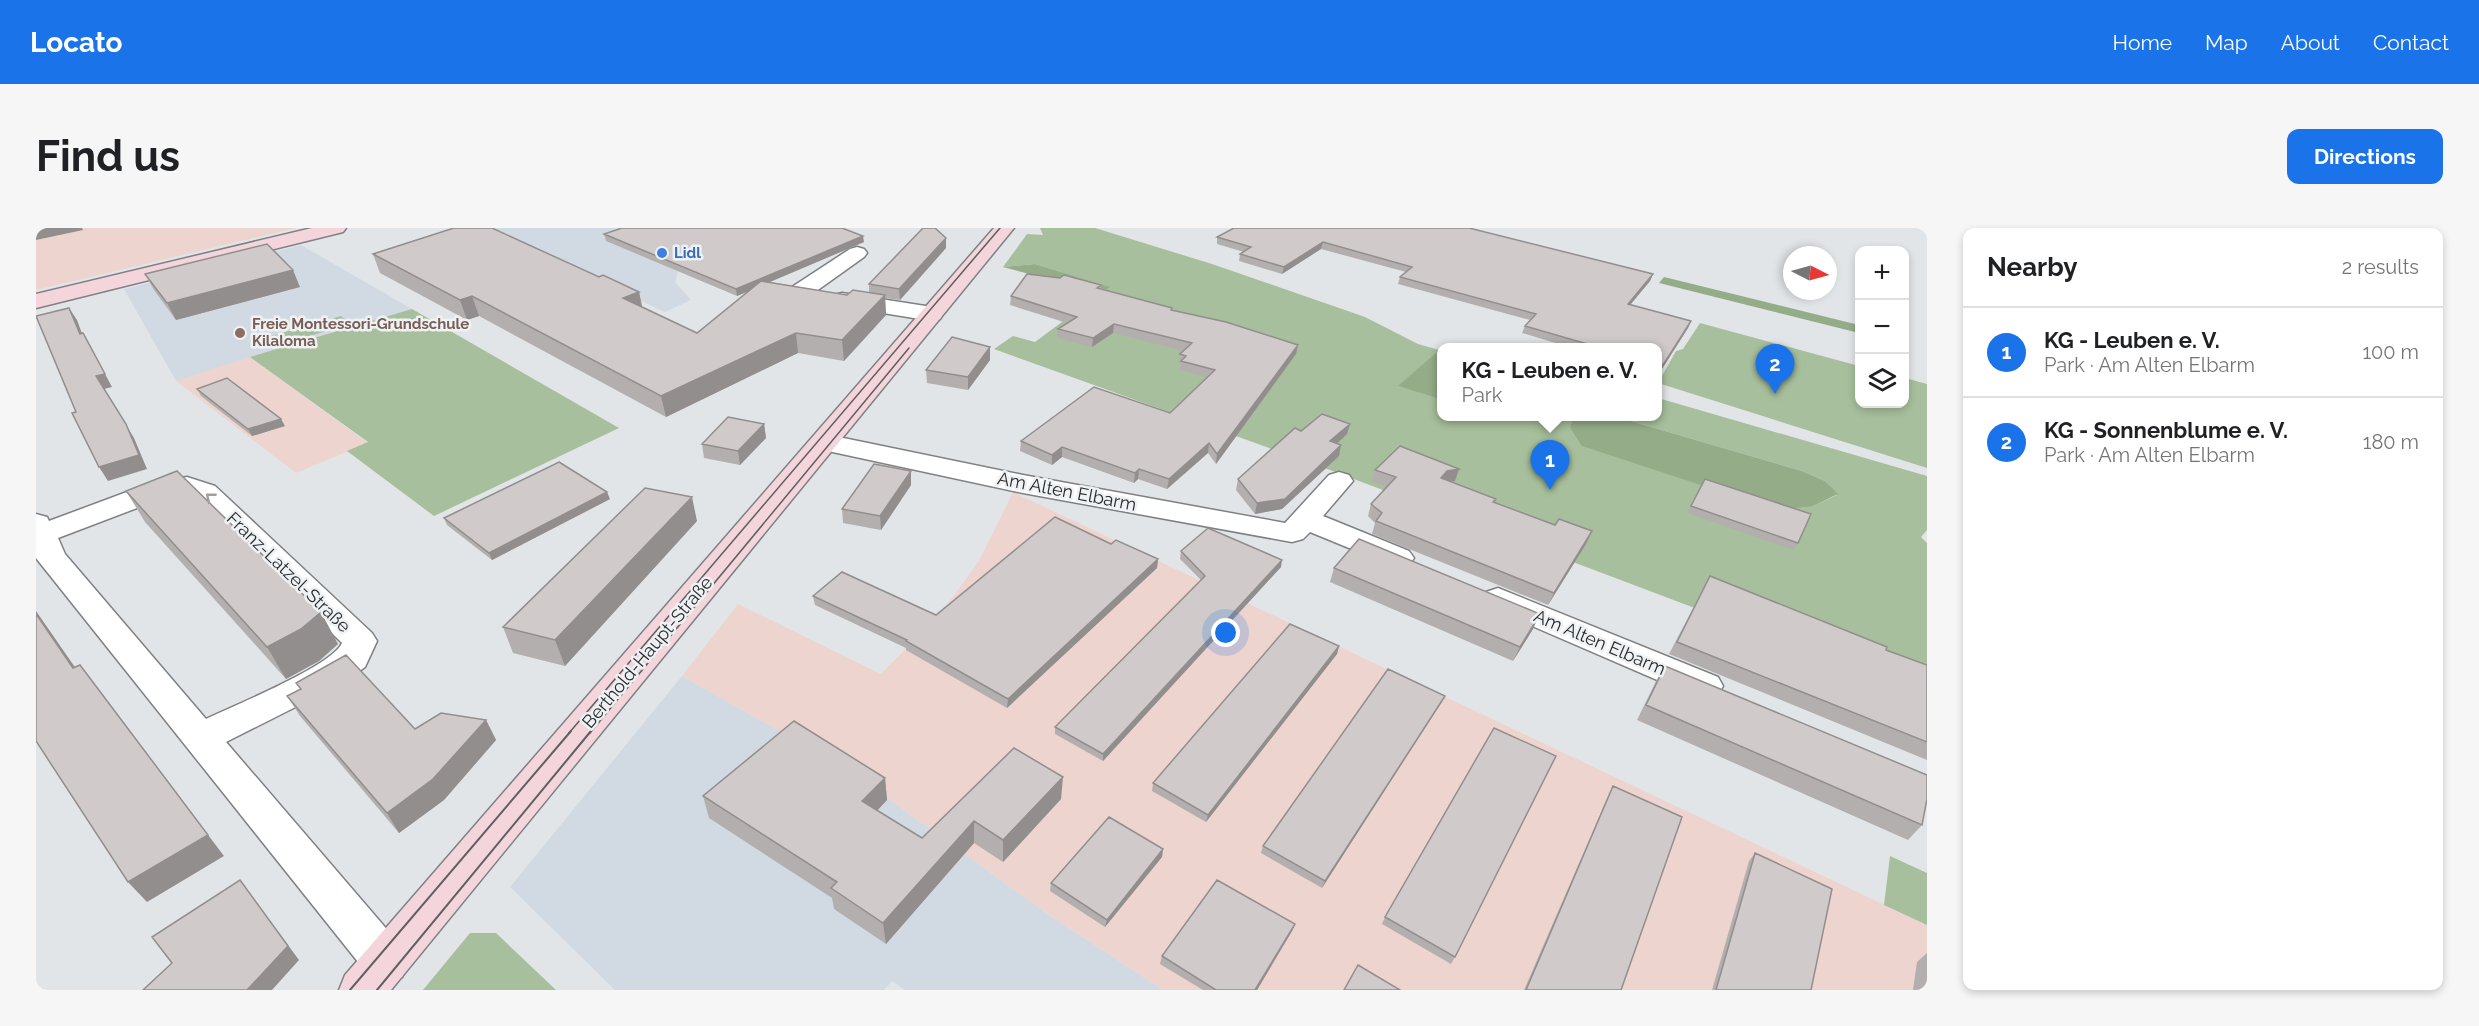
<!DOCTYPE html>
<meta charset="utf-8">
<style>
:root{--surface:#fff;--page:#f6f6f6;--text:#202124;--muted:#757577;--line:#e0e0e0;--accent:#1a73e8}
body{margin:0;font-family:Raleway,sans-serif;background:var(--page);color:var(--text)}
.controls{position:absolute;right:18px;top:18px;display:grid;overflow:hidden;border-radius:12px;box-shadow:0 3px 9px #0003}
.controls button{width:54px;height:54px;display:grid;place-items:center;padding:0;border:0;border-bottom:2px solid var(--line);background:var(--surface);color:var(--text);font:30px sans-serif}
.compass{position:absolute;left:1747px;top:18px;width:54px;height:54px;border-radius:50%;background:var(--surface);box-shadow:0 3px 9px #0003;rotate:96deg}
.you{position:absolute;left:1190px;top:405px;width:21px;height:21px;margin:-15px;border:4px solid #fff;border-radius:50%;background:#1a73e8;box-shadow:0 0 0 9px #1a73e833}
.badge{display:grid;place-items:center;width:39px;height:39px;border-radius:50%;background:var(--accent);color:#fff;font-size:20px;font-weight:700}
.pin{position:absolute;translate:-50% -50px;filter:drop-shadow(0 2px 3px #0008)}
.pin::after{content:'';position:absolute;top:32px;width:21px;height:18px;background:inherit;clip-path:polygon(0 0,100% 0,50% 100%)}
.popup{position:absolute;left:1401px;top:115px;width:225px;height:78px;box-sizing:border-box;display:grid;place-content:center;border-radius:12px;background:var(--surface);filter:drop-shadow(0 2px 4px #0005);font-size:20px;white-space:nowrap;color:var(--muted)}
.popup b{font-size:22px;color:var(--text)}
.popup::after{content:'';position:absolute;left:50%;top:100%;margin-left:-12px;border:12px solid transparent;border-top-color:var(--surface)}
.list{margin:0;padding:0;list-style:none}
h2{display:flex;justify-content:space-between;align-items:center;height:78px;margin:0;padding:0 24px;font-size:26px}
h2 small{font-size:20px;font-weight:400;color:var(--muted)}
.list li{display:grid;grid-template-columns:39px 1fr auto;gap:18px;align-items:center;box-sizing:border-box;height:90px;padding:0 24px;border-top:2px solid var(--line)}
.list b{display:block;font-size:22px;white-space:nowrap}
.list p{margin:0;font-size:20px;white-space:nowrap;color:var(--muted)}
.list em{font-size:20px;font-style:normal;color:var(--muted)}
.icon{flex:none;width:33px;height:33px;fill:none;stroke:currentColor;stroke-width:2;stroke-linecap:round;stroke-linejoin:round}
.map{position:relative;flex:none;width:1891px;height:762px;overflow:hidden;border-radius:12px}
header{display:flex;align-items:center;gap:36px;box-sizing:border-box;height:84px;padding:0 30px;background:var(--accent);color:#fff}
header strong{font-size:28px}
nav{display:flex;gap:33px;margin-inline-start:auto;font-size:21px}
.intro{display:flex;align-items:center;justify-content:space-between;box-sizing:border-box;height:144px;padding:0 36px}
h1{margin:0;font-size:42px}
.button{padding:15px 27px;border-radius:12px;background:var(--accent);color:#fff;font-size:21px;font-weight:700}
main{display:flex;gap:36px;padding:0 36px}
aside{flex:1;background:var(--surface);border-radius:12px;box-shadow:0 3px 9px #0003}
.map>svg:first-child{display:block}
.built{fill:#d1dae2}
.industrial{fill:#eed4ce}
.green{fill:#a7bf9c}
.forest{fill:#94ad88}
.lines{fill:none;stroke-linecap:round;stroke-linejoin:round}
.street-casing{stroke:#7e8184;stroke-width:3}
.secondary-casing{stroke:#7e8184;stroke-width:3}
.street{fill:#fff;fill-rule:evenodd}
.secondary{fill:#f3d5db;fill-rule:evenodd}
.tram-far1{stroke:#5d5f61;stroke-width:1.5}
.tram{stroke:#5d5f61;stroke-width:2}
.wall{fill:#b3afae}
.shaded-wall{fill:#928e8d}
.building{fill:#d0cbca;stroke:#928e8d;stroke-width:1.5}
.oneway{stroke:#9fa0a0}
.shop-dot{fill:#3f7fe0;stroke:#eff2f5;stroke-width:2}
.education-dot{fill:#8d6e63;stroke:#eff2f5;stroke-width:2}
.labels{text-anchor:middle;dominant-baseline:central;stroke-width:5;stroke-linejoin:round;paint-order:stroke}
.far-shop-label{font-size:15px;font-weight:bold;fill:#366cbe;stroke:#eff2f5;text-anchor:start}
.far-education-label{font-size:15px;font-weight:bold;fill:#785e54;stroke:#eff2f5;text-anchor:start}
.street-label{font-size:18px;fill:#292b2c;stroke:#eff2f5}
</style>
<header>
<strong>Locato</strong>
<nav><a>Home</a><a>Map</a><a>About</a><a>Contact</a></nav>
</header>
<div class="intro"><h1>Find us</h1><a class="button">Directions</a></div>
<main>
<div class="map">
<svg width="1891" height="762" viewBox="0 0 1891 762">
<rect width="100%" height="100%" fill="#e2e5e8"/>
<path class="built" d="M 447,0 L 739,0 L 643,40 L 639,54 L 655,72 L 629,84 Z
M 265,17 L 376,81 L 140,153 L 88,61 Z
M 646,448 L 758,511 L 853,571 L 1010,685 L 1127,762 L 869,762 L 856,753 L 848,762 L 579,762 L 474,659 Z"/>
<path class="industrial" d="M 0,0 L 260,0 L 0,62 Z
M 214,129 L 332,215 L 260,245 L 140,153 Z
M 977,264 L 1891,697 L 1891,762 L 1127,762 L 1010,685 L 853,571 L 758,511 L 646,448 L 702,376 L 845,446 L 904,386 L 943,333 Z"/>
<path class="green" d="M 1004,0 L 1059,0 L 1176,36 L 1329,89 L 1382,116 L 1403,122 L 1406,120 L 1406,123 L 1403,122 L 1363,158 L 1406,172 L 1406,188 L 1537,189 L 1534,200 L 1547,218 L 1777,278 L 1801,267 L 1789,253 L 1766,243 L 1581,189 L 1622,188 L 1622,170 L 1891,248 L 1891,302 L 1885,309 L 1891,315 L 1891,468 L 1294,242 L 958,121 L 977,108 L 999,114 L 1073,59 L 999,36 L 967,39 L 991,6 L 1007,7 Z
M 376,81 L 583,200 L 398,288 L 311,223 L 332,214 L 214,129 Z
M 305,88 L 314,96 L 233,120 L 225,111 Z
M 1664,95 L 1823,138 L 1824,176 L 1868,176 L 1869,150 L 1891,156 L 1891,240 L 1622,155 L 1640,123 L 1647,121 Z
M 1854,628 L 1891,645 L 1891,697 L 1848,677 Z
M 434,705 L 460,705 L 520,762 L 387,762 Z"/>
<path class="forest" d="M 999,36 L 1074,59 L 1065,65 L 967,39 Z
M 1628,49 L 1823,97 L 1823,105 L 1623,55 Z
M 1403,122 L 1406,123 L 1406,172 L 1362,158 Z
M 1537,189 L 1581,189 L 1766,243 L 1789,253 L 1802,266 L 1777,278 L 1741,282 L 1546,218 L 1534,200 Z"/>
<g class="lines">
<g class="street-casing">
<path id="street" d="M 821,19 L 828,21 L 831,25 L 828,29 L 772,69 L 756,69 L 753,64 L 756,59 L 814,21 Z
M 806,65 L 896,79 L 904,81 L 907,86 L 904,91 L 896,93 L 798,77 L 795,72 L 798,67 Z
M 788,206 L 987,247 L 1249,295 L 1293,247 L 1303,244 L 1313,247 L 1317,253 L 1287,288 L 1373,323 L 1378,330 L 1373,337 L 1362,340 L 1274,304 L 1267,311 L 1256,314 L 987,265 L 778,220 L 775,214 L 778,208 Z
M 151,249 L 179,258 L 336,405 L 341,413 L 329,439 L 307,455 L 190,514 L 366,719 L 373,734 L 366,749 L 350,755 L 334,749 L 0,330 L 0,286 L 11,289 L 13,293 L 115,255 ZM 149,267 L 159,270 L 306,415 C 296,438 197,478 170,491 L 29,326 L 22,310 L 130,269 Z
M 1462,360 L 1682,449 L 1687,458 L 1682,467 L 1669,471 L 1656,467 L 1450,378 L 1446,371 L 1450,364 Z"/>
</g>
<g class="secondary-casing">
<path id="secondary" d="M 276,0 L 310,0 L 307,4 L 0,80 L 0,66 Z
M 958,0 L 978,0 L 355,762 L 303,762 L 309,747 Z"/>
</g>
<use href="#street" class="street"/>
<use href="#secondary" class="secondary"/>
<path class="tram-far1" d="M 533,505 L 964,0
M 554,505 L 873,120"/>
<path class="tram" d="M 314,762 L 535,503
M 341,762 L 555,503"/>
</g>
<path class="wall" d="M 1198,0 L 1617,46 L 1614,53 L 1594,77 L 1655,93 L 1652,100 L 1624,144 L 1622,144 L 1622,120 L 1536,120 L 1486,105 L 1489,98 L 1494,92 L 1362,56 L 1364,49 L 1370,44 L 1285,21 L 1246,46 L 1203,33 L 1204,26 L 1208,24 L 1181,16 L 1181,9 Z
M 568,6 L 828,14 L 734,54 L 811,67 L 833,65 L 833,56 L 910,20 L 864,72 L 849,70 L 850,87 L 808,133 L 762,125 L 630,189 L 443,88 L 431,92 L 344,45 L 337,26 L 563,49 L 603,64 L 606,79 L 661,105 L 711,64 L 701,68 L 570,13 Z
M 109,46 L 264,59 L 140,92 L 118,62 Z
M 1065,57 L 1065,60 L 1136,82 L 1262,117 L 1260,126 L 1180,236 L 1172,225 L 1131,261 L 1102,251 L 1098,255 L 1026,229 L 1016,237 L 984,223 L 985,213 L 1134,185 L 1171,149 L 1144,142 L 1145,136 L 1143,136 L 1144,126 L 1148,123 L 1077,105 L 1056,119 L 1021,110 L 1022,101 L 1031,95 L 974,77 L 975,68 Z
M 954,119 L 954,132 L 932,162 L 891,155 L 890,142 Z
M 161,161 L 249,198 L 216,208 L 165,168 Z
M 728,196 L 730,210 L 704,237 L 668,230 L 666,216 Z
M 1314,196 L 1311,206 L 1300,216 L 1303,228 L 1246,281 L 1219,286 L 1200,262 L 1202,251 L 1265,203 Z
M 1339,242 L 1419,253 L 1415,253 L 1460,271 L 1459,275 L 1519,297 L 1556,303 L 1550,316 L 1512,377 L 1336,306 L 1339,295 L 1332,288 L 1335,276 L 1351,259 L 1336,254 Z
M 1669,251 L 1762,315 L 1758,322 L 1651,285 Z
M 875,257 L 845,302 L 807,295 L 806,281 Z
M 90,263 L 302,416 L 283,433 L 250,451 L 109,294 Z
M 574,271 L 456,332 L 411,297 L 408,290 Z
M 661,293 L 529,438 L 477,425 L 467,399 Z
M 1075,316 L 1122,331 L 1121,340 L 971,480 L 870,422 L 870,420 L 779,377 L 777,368 L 900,387 Z
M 1145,323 L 1245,339 L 1067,533 L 1019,506 L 1019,499 L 1165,352 L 1144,331 Z
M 1298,340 L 1497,401 L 1477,433 L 1294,354 Z
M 1674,348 L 1850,422 L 1891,437 L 1891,532 L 1633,426 Z
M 1303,418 L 1301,426 L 1170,594 L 1116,563 L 1117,555 Z
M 1629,438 L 1886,597 L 1872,612 L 1601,492 L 1620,453 Z
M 260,455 L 379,501 L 450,492 L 460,512 L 408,572 L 363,605 L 264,488 L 251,468 L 264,461 Z
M 1409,468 L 1405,475 L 1286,660 L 1225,625 L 1227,618 Z
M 978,520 L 1025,571 L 967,634 L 938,615 L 850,716 L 798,681 L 796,670 L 673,590 L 667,568 L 849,550 L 851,572 L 841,583 L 886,610 Z
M 1577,558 L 1585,762 L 1488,762 L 1573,566 Z
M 1127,621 L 1126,629 L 1069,699 L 1014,663 L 1015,655 Z
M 1719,625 L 1775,762 L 1676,762 L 1713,633 Z
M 1349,689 L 1419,729 L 1415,736 L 1346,696 Z
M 1259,696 L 1256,703 L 1221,762 L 1167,762 L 1124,736 L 1126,728 Z
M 1891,725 L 1891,762 L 1877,762 L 1881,734 Z"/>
<path class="shaded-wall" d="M 0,0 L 46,0 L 47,2 L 0,12 Z
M 827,8 L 828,14 L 701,68 L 700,61 Z
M 910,10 L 910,20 L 864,72 L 863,61 Z
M 1287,14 L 1285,21 L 1246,46 L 1248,39 Z
M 257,42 L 264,59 L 140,92 L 131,75 Z
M 1617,46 L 1614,53 L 1589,83 L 1592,76 Z
M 603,64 L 607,83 L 587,70 Z
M 849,67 L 850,87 L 808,133 L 806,112 Z
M 436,68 L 443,88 L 431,92 L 424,72 Z
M 33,80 L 41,92 L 51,119 L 44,106 Z
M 1655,93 L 1652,100 L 1624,144 L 1627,137 Z
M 1078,96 L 1077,105 L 1056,119 L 1057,110 Z
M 47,105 L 76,159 L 68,161 L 98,210 L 111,241 L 72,253 L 63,239 L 60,148 Z
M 760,105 L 762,125 L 630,189 L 625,168 Z
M 1262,117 L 1260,126 L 1180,236 L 1181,226 Z
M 954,119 L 954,132 L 932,162 L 932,149 Z
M 245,191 L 249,198 L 216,208 L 212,201 Z
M 728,196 L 730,210 L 704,237 L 702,223 Z
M 1314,196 L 1311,206 L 1292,224 L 1294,213 Z
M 1173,215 L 1172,225 L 1131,261 L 1133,251 Z
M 1305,217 L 1303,228 L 1246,281 L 1219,286 L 1221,275 Z
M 1026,219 L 1026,229 L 1016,237 L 1016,227 Z
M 1103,241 L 1102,251 L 1098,255 L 1099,245 Z
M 1423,241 L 1419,253 L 1407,255 L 1405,250 L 1411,243 Z
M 875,243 L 875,257 L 845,302 L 844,288 Z
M 571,264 L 574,271 L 456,332 L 453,325 Z
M 656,269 L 661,293 L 529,438 L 519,412 Z
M 1556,303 L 1550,316 L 1512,377 L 1518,365 Z
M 1122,331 L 1121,340 L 971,480 L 972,471 Z
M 1246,332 L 1245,339 L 1067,533 L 1067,526 Z
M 0,383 L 54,461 L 37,440 L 0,386 Z
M 285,384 L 302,416 L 283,433 L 250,451 L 231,419 Z
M 1504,386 L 1497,401 L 1477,433 L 1484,419 Z
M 1303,418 L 1301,426 L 1170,594 L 1172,587 Z
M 44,437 L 188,628 L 111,674 L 92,654 Z
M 1409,468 L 1405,475 L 1286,660 L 1289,653 Z
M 450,492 L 460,512 L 408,572 L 363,605 L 351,585 Z
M 1027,549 L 1025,571 L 967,634 L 967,612 Z
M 849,550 L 851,572 L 829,595 L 826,573 Z
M 938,593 L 938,615 L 850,716 L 847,695 Z
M 1127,621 L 1126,629 L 1069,699 L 1071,692 Z
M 204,652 L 263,732 L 236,762 L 211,762 Z
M 1259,696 L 1256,703 L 1221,762 L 1219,762 Z"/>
<path class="building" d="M 418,0 L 456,0 L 563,49 L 567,47 L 603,64 L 587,70 L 661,105 L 725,53 L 811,67 L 817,62 L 849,67 L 806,112 L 760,105 L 625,168 L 436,68 L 424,72 L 337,26 Z
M 586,0 L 806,0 L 827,8 L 700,61 L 568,6 Z
M 887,0 L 899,0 L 910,10 L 863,61 L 833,56 Z
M 1198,0 L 1433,0 L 1617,46 L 1592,76 L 1655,93 L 1627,137 L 1622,135 L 1622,120 L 1565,120 L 1489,98 L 1500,86 L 1364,49 L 1376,39 L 1287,14 L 1248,39 L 1204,26 L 1215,19 L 1181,9 Z
M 231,16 L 257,42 L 131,75 L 109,46 Z
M 991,46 L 1024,50 L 1028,47 L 1065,57 L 1061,60 L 1136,80 L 1135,82 L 1190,94 L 1262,117 L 1181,226 L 1173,215 L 1133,251 L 1103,241 L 1099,245 L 1026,219 L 1016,227 L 985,213 L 1058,159 L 1134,185 L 1179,142 L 1145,133 L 1150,128 L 1144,126 L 1156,115 L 1078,96 L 1057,110 L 1022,101 L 1041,89 L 975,68 Z
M 33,80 L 44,106 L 47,105 L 69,146 L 60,148 L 90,196 L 103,227 L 63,239 L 36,185 L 40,184 L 0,88 Z
M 916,109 L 954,119 L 932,149 L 890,142 Z
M 191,150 L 245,191 L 212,201 L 161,161 Z
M 1286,186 L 1314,196 L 1294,213 L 1305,217 L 1249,271 L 1221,275 L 1202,251 L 1259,200 L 1265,203 Z
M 692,189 L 728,196 L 702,223 L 666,216 Z
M 1364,218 L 1423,241 L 1411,243 L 1405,250 L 1460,271 L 1457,274 L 1519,297 L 1523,291 L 1556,303 L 1518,365 L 1340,293 L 1346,285 L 1335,276 L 1360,249 L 1339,242 Z
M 523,234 L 571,264 L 453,325 L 408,290 Z
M 838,236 L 875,243 L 844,288 L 806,281 Z
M 141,243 L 285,384 L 265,401 L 231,419 L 90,263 Z
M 1669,251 L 1775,286 L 1762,315 L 1655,278 Z
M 609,260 L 656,269 L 519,412 L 467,399 Z
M 1019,289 L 1075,316 L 1080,312 L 1122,331 L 972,471 L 870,413 L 871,412 L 777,368 L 806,344 L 900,387 Z
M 1172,300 L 1246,332 L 1067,526 L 1019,499 L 1169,348 L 1145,323 Z
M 1323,311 L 1504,386 L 1484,419 L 1298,340 Z
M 1674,348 L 1851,419 L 1850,422 L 1891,437 L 1891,514 L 1641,414 Z
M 0,386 L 37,440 L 44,437 L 172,607 L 92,654 L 0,513 Z
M 1254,396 L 1303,418 L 1172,587 L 1117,555 Z
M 310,427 L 379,501 L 405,485 L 450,492 L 397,551 L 351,585 L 251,468 L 265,461 L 260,455 Z
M 1629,438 L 1891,547 L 1891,571 L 1886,597 L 1610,477 Z
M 1352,441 L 1409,468 L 1289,653 L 1227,618 Z
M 758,493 L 849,550 L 826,573 L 886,610 L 978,520 L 1027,549 L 967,612 L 938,593 L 847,695 L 795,660 L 801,654 L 667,568 Z
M 1458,500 L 1520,528 L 1419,729 L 1349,689 Z
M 1577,558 L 1646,589 L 1585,762 L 1490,762 Z
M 1073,589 L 1127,621 L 1071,692 L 1015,655 Z
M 1719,625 L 1796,661 L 1775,762 L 1680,762 Z
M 204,652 L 252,718 L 211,762 L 107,762 L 136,735 L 116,709 Z
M 1181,652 L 1259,696 L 1219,762 L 1180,762 L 1126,728 Z
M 1322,737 L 1364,762 L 1308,762 Z"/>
<defs><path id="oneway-chevron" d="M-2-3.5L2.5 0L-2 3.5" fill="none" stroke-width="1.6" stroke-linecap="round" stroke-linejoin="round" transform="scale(1.5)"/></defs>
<use class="oneway" href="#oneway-chevron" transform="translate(174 269) rotate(-141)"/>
<circle class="shop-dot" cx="626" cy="25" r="6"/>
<circle class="education-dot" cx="204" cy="105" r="6"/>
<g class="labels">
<g class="far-shop-label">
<text x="638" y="25">Lidl</text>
</g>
<g class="far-education-label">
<text x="216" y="96">Freie Montessori-Grundschule<tspan x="216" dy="17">Kilaloma</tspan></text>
</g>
<g class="street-label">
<text transform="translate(1031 263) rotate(11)">Am Alten Elbarm</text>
<text transform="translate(253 344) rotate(44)">Franz-Latzel-Straße</text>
<text transform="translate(1564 414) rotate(23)">Am Alten Elbarm</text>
<text transform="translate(611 424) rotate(-50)">Berthold-Haupt-Straße</text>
</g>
</g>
</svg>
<div class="controls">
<button>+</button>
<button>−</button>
<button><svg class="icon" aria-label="layers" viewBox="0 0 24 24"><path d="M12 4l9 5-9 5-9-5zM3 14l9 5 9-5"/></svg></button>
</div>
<svg class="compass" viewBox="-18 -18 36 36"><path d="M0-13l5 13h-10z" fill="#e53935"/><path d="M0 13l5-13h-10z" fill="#757577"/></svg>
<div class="you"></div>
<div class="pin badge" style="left:1514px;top:262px">1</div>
<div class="popup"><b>KG - Leuben e. V.</b>Park</div>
<div class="pin badge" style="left:1739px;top:166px">2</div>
</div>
<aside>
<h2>Nearby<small>2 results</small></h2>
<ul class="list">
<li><span class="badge">1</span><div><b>KG - Leuben e. V.</b><p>Park · Am Alten Elbarm</p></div><em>100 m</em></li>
<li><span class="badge">2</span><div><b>KG - Sonnenblume e. V.</b><p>Park · Am Alten Elbarm</p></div><em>180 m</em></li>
</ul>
</aside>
</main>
